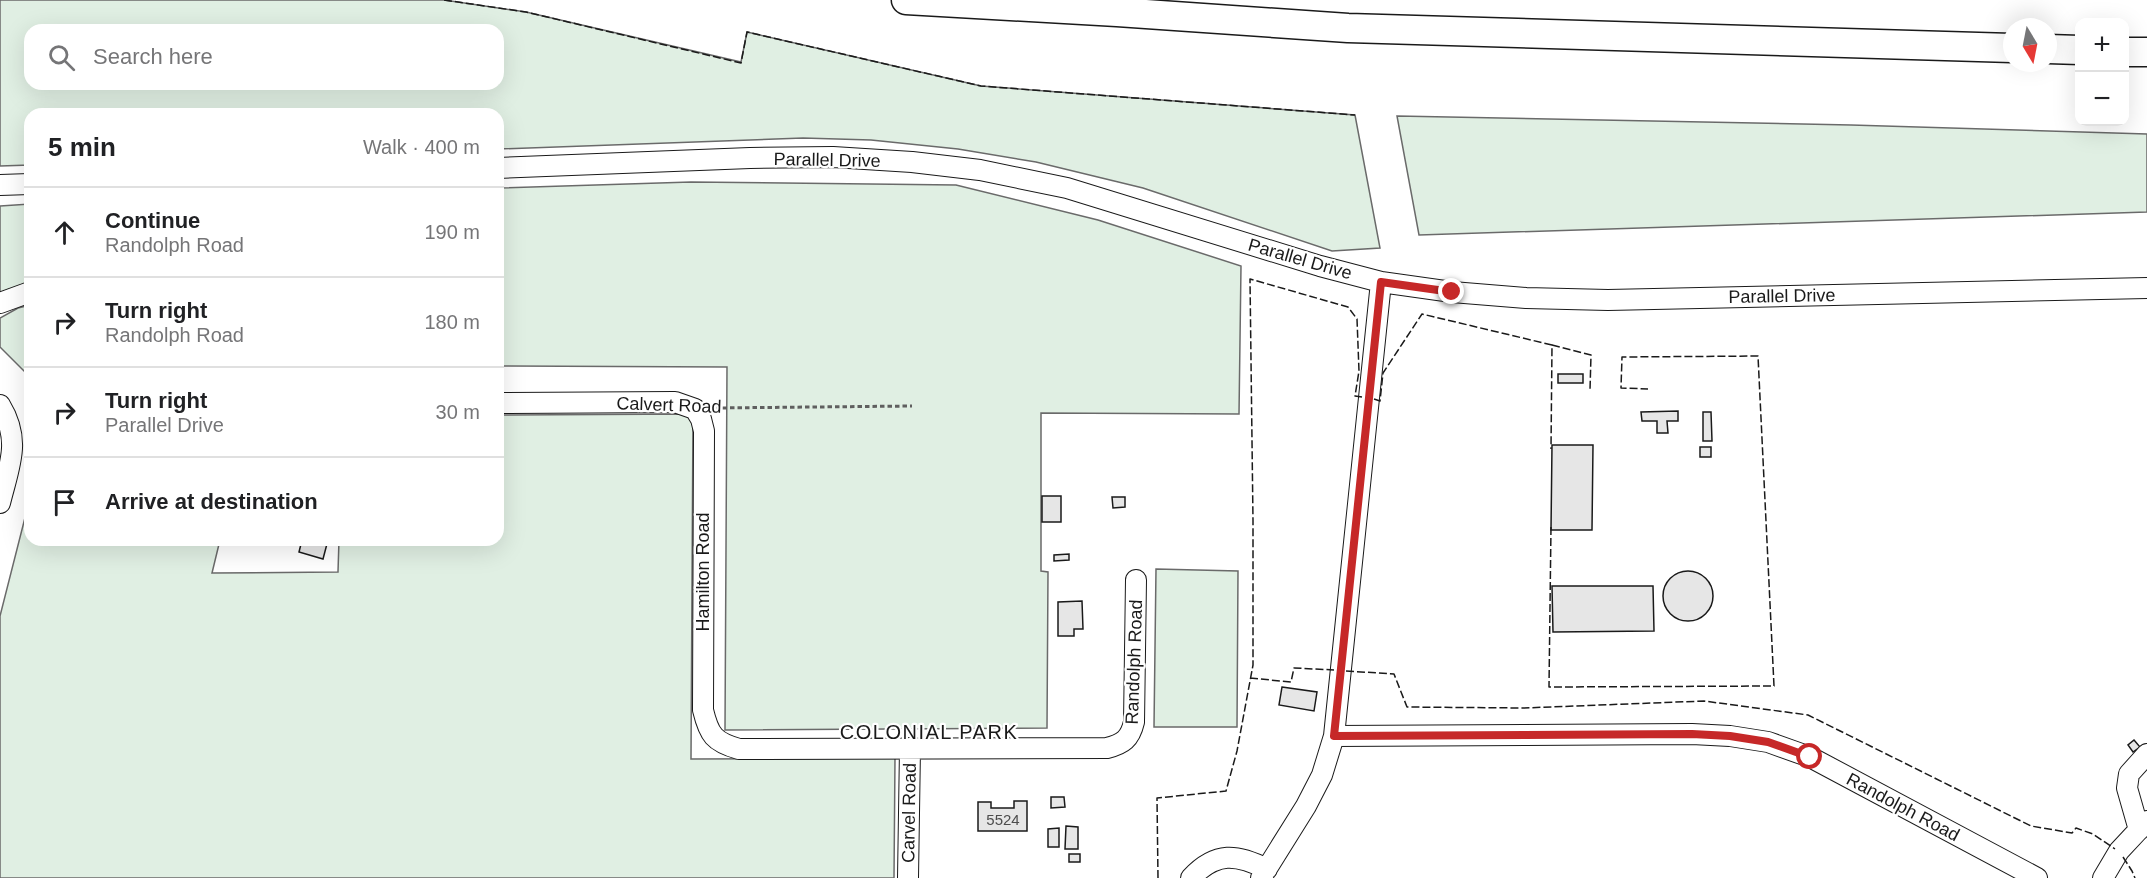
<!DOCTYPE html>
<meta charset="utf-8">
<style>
:root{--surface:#fff;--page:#f2f2f2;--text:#202124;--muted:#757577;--line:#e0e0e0}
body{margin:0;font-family:Helvetica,sans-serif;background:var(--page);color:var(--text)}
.controls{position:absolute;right:18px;top:18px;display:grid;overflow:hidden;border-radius:12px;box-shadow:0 6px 24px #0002}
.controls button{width:54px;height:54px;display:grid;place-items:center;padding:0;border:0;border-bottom:2px solid var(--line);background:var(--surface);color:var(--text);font:30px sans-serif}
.compass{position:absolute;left:2003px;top:18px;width:54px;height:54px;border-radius:50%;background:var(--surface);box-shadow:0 6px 24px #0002;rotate:170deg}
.stop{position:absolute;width:18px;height:18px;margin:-14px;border:4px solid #c62828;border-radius:50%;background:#fff}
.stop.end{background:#c62828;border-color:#fff;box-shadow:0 2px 6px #0008}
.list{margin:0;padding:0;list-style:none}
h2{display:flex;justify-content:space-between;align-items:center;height:78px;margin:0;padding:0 24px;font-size:26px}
h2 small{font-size:20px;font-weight:400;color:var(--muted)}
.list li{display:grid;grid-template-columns:39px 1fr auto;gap:18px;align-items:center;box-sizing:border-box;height:90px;padding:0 24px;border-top:2px solid var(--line)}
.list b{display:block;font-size:22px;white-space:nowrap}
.list p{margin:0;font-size:20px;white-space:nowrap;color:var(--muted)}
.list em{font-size:20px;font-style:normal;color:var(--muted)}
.icon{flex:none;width:33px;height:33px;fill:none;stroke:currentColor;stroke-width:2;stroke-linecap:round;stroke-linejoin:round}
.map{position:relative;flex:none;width:2147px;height:878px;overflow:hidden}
.search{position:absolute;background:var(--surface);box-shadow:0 6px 24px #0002;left:24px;top:24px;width:480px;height:66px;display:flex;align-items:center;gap:15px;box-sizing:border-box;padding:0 21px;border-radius:18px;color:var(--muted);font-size:22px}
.panel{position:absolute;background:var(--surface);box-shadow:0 6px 24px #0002;left:24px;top:108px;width:480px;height:438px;border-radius:18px}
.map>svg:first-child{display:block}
.green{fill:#e0efe3;stroke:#6a6a6a;stroke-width:1.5;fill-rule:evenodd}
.building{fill:#e6e6e6;stroke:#1a1a1a;stroke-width:1.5}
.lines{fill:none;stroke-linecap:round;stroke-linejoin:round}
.minor-casing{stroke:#1a1a1a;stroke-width:22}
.highway-casing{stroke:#1a1a1a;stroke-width:31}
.path{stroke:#5f5f5f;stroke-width:3;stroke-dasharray:4.5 3;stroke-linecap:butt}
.minor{stroke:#fff;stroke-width:20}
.highway{stroke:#fff;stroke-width:28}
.fence{stroke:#1a1a1a;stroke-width:1.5;stroke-dasharray:8 3;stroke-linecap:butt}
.route{stroke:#c62828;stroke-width:8}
.labels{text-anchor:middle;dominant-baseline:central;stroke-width:4.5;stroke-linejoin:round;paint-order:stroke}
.number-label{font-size:15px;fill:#4d4d4d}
.street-label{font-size:18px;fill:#1a1a1a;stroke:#fff}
.neighbourhood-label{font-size:20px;letter-spacing:1.5px;fill:#1a1a1a;stroke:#fff}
</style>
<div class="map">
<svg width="2147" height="878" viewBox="0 0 2147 878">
<rect width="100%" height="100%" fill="#fff"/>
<path class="green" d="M 0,0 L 444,0 L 526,12 L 741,62 L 747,32 L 981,86 L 1355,115 L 1380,248 L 1332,251 L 1143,188 L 1036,162 L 958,149 L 871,140 L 803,138 L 498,149 L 498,114 L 30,114 L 30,165 L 0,166 ZM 30,30 L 498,30 L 498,84 L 30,84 Z
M 1397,116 L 1851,125 L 2147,134 L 2147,212 L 1419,235 Z
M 691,182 L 956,185 L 1098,220 L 1241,266 L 1239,414 L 1041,413 L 1041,571 L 1048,572 L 1047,728 L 725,730 L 727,367 L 498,366 L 498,188 Z
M 30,204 L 30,284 L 0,294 L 0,206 Z
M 30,305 L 30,377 L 0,347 L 0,318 L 18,308 Z
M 693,414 L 691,759 L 895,758 L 894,878 L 0,878 L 0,616 L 30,498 L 30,540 L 220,540 L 212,573 L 338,572 L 339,540 L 498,540 L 498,415 Z
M 1156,569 L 1238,571 L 1237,727 L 1154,727 Z"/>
<path class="building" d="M 1558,374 L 1583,374 L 1583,383 L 1558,383 Z
M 1678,411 L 1678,421 L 1667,421 L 1668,433 L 1657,433 L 1657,421 L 1642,421 L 1641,412 Z
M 1703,412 L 1711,412 L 1712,441 L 1703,441 Z
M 1552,445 L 1593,445 L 1592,530 L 1551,530 Z
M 1700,447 L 1711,447 L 1711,457 L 1700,457 Z
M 1042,496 L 1061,496 L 1061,522 L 1042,522 Z
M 1112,497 L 1125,497 L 1125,507 L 1113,508 Z
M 302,540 L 328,540 L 323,559 L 299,552 Z
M 1069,554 L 1069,560 L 1054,561 L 1054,555 Z
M1663 596a25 25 0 1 1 50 0a25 25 0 1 1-50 0Z
M 1552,586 L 1653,586 L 1654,631 L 1553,632 Z
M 1082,601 L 1083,629 L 1074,629 L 1074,636 L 1058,636 L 1058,602 Z
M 1282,687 L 1317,692 L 1314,711 L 1279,705 Z
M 2134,740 L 2140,747 L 2133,752 L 2128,745 Z
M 1051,797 L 1064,797 L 1065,807 L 1051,808 Z
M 1014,801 L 1027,801 L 1027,831 L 978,831 L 978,802 L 991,802 L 991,808 L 1014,808 Z
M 1066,826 L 1078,827 L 1078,849 L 1065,849 Z
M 1059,828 L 1059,847 L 1048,847 L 1048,829 Z
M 1069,854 L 1080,854 L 1080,862 L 1069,862 Z"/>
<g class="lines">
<g class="minor-casing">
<path id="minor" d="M 498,168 L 750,158 L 833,157 L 912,162 L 980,170 L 1067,188 L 1320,266 L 1381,282 L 1452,292 L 1526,298 L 1608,300 L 2147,288
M 0,185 L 30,184
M 0,303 L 30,292
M 498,403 L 675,402 L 695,409 L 701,419 L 704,431 L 703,710 C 709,735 714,742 739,749 L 1107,748 C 1123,744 1130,739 1134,722 L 1136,580
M 0,405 C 22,441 9,466 0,503
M 1334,736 L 1692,734 L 1730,736 L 1768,742 L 1810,757 L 2037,878
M 2139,830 L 2127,788 L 2129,774 L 2147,754
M 908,878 L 910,748
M 1191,878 C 1216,851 1237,854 1267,869
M 1261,878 L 1306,806 L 1322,775 L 1334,736 L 1381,282
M 2103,878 L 2119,851 L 2147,821"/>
</g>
<g class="highway-casing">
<path id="highway" d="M 906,0 L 1117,12 L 1348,28 L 2012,48
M 2048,49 L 2080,50
M 2124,52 L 2147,52"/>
</g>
<path class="path" d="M 715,408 L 912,406"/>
<use href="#minor" class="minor"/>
<use href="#highway" class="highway"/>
<path class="fence" d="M 444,0 L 526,12 L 741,63 L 747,32 L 981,86 L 1355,115
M 1552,345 L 1591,355 L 1590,390
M 1374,399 L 1380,401 L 1383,373 L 1422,314 L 1552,345 L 1551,449
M 1551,527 L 1549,687 L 1774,686 L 1758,356 L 1622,357 L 1621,388 L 1648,389
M 1346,671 L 1394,674 L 1407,707 L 1524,708 L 1704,701 L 1808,715 L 2031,826 L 2072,833 L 2076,828 L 2093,834 L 2115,849
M 1250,678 L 1291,682 L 1294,668 L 1334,670
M 2123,857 L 2132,871 L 2135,878
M 1158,878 L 1157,798 L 1226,791 L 1237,751 L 1253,665 L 1253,521 L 1250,279 L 1348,307 L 1357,319 L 1359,371 L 1355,396 L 1362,397"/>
</g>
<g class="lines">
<path class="route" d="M 1452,292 L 1381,282 L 1334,736 L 1692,734 L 1730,736 L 1768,742 L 1810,757"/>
</g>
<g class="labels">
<g class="number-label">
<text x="1003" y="819">5524</text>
</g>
<g class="street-label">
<text transform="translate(827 160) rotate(1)">Parallel Drive</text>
<text transform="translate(1300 259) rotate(16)">Parallel Drive</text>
<text transform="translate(1782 296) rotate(-1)">Parallel Drive</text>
<text transform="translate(669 405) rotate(2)">Calvert Road</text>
<text transform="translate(703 572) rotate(-90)">Hamilton Road</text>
<text transform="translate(1134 662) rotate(-88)">Randolph Road</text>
<text transform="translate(1903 807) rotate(28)">Randolph Road</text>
<text transform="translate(909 813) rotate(-89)">Carvel Road</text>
</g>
<g class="neighbourhood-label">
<text x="929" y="732">COLONIAL PARK</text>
</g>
</g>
</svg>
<div class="controls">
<button>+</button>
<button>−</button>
</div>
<svg class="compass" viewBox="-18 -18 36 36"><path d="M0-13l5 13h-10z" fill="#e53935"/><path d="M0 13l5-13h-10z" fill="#757577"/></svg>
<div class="stop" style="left:1810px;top:757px"></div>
<div class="stop end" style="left:1452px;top:292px"></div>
<div class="search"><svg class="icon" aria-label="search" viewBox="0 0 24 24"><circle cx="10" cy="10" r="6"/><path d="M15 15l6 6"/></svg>Search here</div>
<section class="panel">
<h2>5 min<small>Walk · 400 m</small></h2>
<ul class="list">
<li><svg class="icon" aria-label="ahead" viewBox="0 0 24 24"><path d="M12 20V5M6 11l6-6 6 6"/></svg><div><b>Continue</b><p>Randolph Road</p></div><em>190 m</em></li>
<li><svg class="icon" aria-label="right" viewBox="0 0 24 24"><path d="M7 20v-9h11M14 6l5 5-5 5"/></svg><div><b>Turn right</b><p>Randolph Road</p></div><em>180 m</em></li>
<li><svg class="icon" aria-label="right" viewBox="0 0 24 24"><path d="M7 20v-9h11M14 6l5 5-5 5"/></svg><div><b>Turn right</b><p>Parallel Drive</p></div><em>30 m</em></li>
<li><svg class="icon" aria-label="arrive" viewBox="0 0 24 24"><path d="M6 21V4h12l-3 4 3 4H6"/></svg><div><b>Arrive at destination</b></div></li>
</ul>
</section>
</div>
